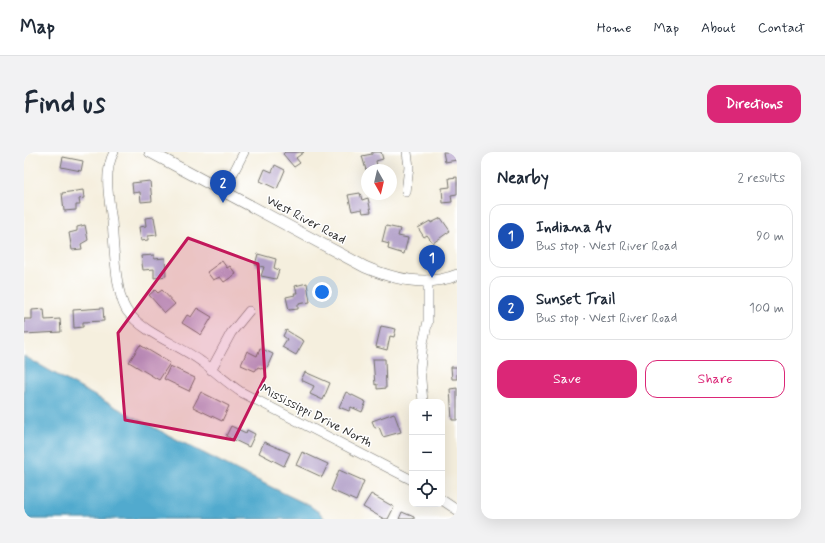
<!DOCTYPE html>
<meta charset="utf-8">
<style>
:root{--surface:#fff;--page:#f2f2f3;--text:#1f2937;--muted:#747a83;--line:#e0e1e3;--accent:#db2777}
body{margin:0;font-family:Mynerve,sans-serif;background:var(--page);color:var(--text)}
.controls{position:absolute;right:12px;bottom:12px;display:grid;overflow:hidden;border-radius:8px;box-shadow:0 4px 16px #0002}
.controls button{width:36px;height:36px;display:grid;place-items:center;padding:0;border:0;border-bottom:1px solid var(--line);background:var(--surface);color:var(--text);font:20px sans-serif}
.compass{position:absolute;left:337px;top:12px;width:36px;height:36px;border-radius:50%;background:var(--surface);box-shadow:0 4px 16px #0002;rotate:172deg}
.you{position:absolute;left:298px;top:140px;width:14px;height:14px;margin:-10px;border:3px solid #fff;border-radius:50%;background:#1a73e8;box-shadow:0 0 0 6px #1a73e833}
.badge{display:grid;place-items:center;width:26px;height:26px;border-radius:50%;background:var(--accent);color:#fff;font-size:13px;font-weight:700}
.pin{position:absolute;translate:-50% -33px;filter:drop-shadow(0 1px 2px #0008)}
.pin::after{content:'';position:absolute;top:21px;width:14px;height:12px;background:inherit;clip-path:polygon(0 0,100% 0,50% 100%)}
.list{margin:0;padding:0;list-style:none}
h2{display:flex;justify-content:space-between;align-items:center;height:52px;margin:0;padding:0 16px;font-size:17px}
h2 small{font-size:13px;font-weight:400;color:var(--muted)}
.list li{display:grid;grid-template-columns:26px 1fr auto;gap:12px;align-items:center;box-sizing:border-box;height:64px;margin:0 8px 8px;padding:0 8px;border:1px solid var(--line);border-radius:12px}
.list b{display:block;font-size:15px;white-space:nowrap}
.list p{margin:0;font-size:13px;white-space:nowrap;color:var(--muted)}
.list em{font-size:13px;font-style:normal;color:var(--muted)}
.actions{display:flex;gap:8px;padding:12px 16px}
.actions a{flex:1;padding:9px 0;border:1px solid var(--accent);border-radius:12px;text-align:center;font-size:14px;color:var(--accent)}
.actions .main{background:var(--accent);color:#fff}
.icon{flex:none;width:22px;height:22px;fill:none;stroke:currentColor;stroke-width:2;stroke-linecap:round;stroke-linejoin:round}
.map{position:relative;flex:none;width:433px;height:367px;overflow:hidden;border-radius:12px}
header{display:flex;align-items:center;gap:24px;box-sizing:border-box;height:56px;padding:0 20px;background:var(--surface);border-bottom:1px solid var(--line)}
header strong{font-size:19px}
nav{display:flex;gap:22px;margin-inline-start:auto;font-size:14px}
.intro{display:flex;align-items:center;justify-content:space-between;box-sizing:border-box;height:96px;padding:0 24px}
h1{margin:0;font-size:28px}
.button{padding:10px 18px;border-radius:12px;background:var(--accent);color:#fff;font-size:14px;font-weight:700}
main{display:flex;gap:24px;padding:0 24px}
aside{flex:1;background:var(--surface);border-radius:12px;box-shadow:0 4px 16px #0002}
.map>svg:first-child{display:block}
.water{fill:#51aace;stroke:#3e6a7c}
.building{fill:#b3a1c9}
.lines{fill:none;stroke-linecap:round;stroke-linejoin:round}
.minor-casing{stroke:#72706a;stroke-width:10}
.tertiary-casing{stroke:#72706a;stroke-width:12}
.minor{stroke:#fff;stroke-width:9}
.tertiary{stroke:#fff;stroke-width:11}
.marked{fill:#c2185b;fill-opacity:0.2;stroke:#c2185b;stroke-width:3;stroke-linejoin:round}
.labels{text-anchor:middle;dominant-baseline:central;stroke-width:3;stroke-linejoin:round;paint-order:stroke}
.street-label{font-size:13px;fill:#2b2b2b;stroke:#fff}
</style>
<header>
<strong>Map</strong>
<nav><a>Home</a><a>Map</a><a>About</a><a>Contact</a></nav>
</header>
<div class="intro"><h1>Find us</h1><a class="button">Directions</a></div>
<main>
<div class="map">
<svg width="433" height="367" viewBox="0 0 433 367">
<rect width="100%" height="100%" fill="#fff"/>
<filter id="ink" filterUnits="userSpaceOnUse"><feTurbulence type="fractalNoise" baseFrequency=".025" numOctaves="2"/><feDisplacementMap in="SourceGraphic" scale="8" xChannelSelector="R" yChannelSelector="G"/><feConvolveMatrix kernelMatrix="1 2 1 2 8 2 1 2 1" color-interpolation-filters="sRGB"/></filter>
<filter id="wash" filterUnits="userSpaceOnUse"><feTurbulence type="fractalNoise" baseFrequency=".012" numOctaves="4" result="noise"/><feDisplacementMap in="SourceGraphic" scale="16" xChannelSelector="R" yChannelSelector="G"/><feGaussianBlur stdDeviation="0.9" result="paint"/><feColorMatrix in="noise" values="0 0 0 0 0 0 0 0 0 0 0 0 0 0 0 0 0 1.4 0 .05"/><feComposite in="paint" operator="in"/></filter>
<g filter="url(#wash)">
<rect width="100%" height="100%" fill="#f5efde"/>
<path class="water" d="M 0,204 C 93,258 189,307 286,354 L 296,361 L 301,367 L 0,367 Z"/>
<g id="blocks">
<path class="building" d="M 261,0 L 280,0 L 272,6 L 276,11 L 270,15 L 259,2 Z
M 348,0 L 357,0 L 359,7 L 352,9 L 353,14 L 350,15 L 350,18 L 342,18 L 338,4 L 348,2 Z
M 419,0 L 433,0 L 433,8 L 421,10 Z
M 39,5 L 59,9 L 57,19 L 37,15 Z
M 251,13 L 261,18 L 253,37 L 236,29 L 241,17 L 248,20 Z
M 433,25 L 433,42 L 427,43 L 428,50 L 419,51 L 418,36 L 426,35 L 425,26 Z
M 126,29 L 128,49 L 117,50 L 116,40 L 109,41 L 108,31 Z
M 59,38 L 60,46 L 55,47 L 56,53 L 52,53 L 52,58 L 40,59 L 38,41 Z
M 336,41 L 338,48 L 344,46 L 347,60 L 339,61 L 338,57 L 328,59 L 324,43 Z
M 130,65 L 133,83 L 124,84 L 124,88 L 117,89 L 115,75 L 122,74 L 121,66 Z
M 417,66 L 426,79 L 409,91 L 403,83 L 400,85 L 394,76 L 406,69 L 407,71 Z
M 61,73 L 64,88 L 57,92 L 58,97 L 48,98 L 45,81 L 53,79 L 53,75 Z
M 362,74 L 376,77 L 374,84 L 384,86 L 380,102 L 364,97 L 365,92 L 358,90 Z
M 234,102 L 252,107 L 250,116 L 255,118 L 252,127 L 237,124 L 240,115 L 231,113 Z
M 130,103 L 130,107 L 141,106 L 142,124 L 130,126 L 130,117 L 119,118 L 117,104 Z
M 198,109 L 203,116 L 206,114 L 212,122 L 200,130 L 196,125 L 189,128 L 183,120 Z
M 283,131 L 286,150 L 274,152 L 274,157 L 265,158 L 262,145 L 271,143 L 270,141 L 273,141 L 271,134 Z
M 131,138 L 134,141 L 138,138 L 151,152 L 141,161 L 125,143 Z
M 79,156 L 80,169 L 59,170 L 59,175 L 50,176 L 49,158 Z
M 173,156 L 188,165 L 177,183 L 158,171 L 163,163 L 167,165 Z
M 20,157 L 21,168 L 36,167 L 37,180 L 0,182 L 0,167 L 8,167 L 8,158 Z
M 357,174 L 372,177 L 370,185 L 366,184 L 363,198 L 352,195 Z
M 262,178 L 280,189 L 272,203 L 258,195 L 263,187 L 259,184 Z
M 116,193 L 146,211 L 135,228 L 105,210 Z
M 236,196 L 249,202 L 242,218 L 234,215 L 231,219 L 217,213 L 223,199 L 233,204 Z
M 349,207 L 361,207 L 362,236 L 353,237 L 353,232 L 351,233 Z
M 146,214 L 171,226 L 165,239 L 140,227 Z
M 427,215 L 433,215 L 433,227 L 428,227 Z
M 281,220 L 306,231 L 299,248 L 286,242 L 290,234 L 277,228 Z
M 433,236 L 433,268 L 428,268 L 426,237 Z
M 177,240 L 205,254 L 198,269 L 169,255 Z
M 322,240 L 342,250 L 338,260 L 327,255 L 325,259 L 315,255 Z
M 370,261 L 377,280 L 359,285 L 355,275 L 351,276 L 348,269 Z
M 207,274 L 222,281 L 223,278 L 231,282 L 225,295 L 202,284 Z
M 240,290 L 266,301 L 260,314 L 235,301 Z
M 278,300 L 304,312 L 298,325 L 272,313 Z
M 315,318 L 340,329 L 332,349 L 307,338 Z
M 347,342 L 370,355 L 364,367 L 360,367 L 339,355 Z
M 378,360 L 390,365 L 390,367 L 375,367 Z"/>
</g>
</g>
<g filter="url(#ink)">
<use href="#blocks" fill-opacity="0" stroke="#72706a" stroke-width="1"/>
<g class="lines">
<g class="minor-casing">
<path id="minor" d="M 90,0 C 79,21 85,47 88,69 C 90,92 91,141 103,159 C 120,182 156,193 178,210 C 192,220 203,231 217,240 L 388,328
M 200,39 L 220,0
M 382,40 L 385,15 L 383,0
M 187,218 L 207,181 L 225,159
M 399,250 L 396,217 L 399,191 L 404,169 L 404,128
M 418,348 L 433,358"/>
</g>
<g class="tertiary-casing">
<path id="tertiary" d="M 126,0 L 341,115 C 369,127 403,135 433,123"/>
</g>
<use href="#minor" class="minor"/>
<use href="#tertiary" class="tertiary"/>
</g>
</g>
<path class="marked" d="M 164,86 L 234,112 L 241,225 L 210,288 L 101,268 L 94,181 Z"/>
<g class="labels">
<g class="street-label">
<text transform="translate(282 68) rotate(28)">West River Road</text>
<text transform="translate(292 264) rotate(27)">Mississippi Drive North</text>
</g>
</g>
</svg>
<div class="controls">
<button>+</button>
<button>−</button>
<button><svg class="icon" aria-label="locate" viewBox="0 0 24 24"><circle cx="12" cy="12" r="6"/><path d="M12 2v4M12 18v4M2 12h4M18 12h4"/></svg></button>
</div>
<svg class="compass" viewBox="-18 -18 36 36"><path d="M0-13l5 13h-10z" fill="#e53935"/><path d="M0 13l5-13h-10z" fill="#747a83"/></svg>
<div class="you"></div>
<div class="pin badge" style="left:408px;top:126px;background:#1a4fb4">1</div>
<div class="pin badge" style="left:199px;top:51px;background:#1a4fb4">2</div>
</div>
<aside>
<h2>Nearby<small>2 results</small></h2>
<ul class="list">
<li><span class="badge" style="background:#1a4fb4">1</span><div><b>Indiana Av</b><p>Bus stop · West River Road</p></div><em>90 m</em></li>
<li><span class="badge" style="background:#1a4fb4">2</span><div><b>Sunset Trail</b><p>Bus stop · West River Road</p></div><em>100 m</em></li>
</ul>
<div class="actions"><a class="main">Save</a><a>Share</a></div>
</aside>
</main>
